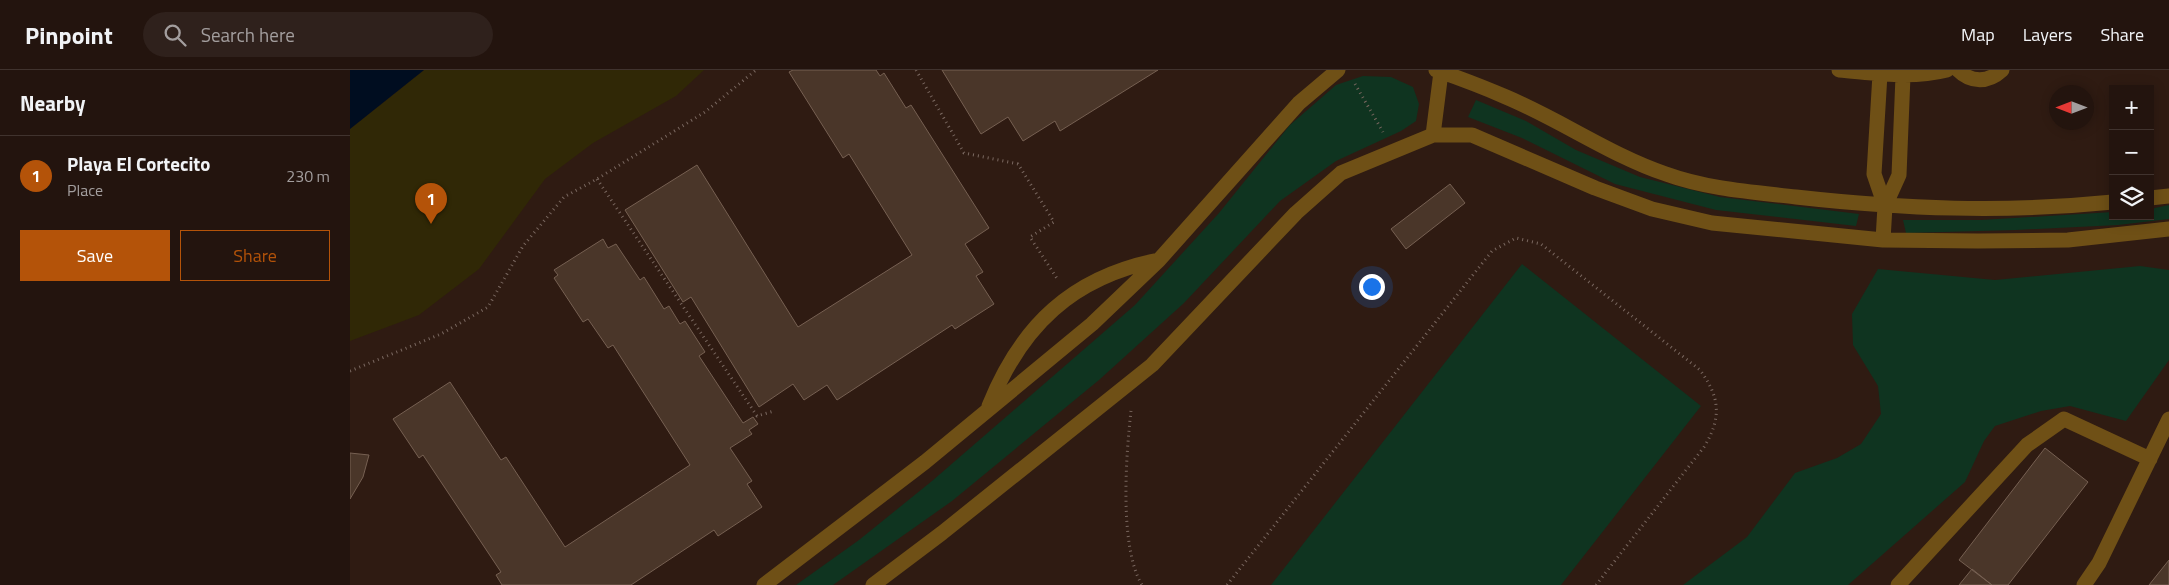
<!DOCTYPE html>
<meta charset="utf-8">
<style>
:root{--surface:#23140e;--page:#2f211c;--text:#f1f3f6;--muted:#a39e9e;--line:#40332e;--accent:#b45309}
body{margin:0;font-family:"Titillium Web",sans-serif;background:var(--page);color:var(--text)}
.controls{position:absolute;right:15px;top:15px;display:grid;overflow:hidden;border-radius:0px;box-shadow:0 2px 12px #0003}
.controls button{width:45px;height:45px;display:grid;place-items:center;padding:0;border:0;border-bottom:1px solid var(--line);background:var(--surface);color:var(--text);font:25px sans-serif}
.compass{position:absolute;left:1699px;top:15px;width:45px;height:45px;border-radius:50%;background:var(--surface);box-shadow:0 2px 12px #0003;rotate:270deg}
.you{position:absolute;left:1021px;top:216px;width:18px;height:18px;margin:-12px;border:4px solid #fff;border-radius:50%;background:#1a73e8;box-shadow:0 0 0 8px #1a73e833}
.badge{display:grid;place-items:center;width:32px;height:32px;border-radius:50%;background:var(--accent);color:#fff;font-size:16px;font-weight:700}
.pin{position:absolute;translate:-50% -41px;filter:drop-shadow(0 1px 2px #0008)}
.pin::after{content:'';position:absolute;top:26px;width:18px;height:15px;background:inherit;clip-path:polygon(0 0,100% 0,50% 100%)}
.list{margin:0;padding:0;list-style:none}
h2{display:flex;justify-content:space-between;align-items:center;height:65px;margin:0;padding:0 20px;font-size:21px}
h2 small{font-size:16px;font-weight:400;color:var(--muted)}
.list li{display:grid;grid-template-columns:32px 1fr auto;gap:15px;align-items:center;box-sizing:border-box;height:80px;padding:0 20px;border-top:1px solid var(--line)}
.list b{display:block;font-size:19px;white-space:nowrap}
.list p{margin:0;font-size:16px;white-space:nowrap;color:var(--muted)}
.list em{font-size:16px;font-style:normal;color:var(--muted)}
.actions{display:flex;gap:10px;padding:15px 20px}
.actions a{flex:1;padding:11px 0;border:1px solid var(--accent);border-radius:0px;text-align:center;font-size:18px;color:var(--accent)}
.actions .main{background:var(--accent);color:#fff}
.icon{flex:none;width:28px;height:28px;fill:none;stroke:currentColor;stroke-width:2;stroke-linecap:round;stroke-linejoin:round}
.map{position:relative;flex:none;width:1819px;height:515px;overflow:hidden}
header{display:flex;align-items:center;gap:30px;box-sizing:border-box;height:70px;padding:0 25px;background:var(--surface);border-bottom:1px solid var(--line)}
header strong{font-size:24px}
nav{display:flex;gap:28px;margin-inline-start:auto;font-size:18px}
.search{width:350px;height:45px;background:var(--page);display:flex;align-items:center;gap:12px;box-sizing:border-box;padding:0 18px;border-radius:28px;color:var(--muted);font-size:19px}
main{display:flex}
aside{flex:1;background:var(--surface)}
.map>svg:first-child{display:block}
.green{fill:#0f3420}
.sand{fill:#302806}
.water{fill:#000d20}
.building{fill:#4a3629;stroke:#766052}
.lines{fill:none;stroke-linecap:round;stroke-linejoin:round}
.path{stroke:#7a6860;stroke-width:3;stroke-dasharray:1 4;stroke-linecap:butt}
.lane{stroke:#6f5016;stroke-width:15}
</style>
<header>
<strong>Pinpoint</strong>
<div class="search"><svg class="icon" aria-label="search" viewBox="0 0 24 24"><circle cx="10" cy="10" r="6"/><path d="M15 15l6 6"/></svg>Search here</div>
<nav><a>Map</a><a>Layers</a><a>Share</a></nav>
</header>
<main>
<aside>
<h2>Nearby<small></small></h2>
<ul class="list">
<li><span class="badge">1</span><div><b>Playa El Cortecito</b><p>Place</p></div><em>230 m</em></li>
</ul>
<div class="actions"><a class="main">Save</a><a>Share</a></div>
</aside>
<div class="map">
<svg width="1819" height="515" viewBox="0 0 1819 515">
<rect width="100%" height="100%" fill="#2f1b12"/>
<path class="green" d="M 1013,6 L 1041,7 L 1063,17 L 1069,34 L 1066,51 L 1051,61 L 986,91 L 930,131 L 834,233 L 749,310 L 602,431 L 483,515 L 446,515 L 509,470 L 582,411 L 785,235 L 869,143 L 940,55 L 986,15 Z
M 1126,30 L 1176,51 L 1226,80 L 1290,107 L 1370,127 L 1509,144 L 1506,156 L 1366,140 L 1265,114 L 1172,68 L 1118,47 Z
M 1819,135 L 1819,149 L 1768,155 L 1666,160 L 1556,163 L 1553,150 L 1631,150 L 1763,142 L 1763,146 L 1800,146 L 1800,139 Z
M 1172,194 L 1351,336 L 1211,515 L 921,515 Z
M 1790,196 L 1819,200 L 1819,290 L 1776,351 L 1720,336 L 1691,341 L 1645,356 L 1634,371 L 1615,412 L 1498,515 L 1333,515 L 1397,467 L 1445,403 L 1487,388 L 1511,374 L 1531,344 L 1528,316 L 1503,275 L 1502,244 L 1528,199 L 1645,210 Z"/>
<path class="sand" d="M 74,0 L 354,0 L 326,26 L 243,73 L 195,109 L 129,199 L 69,245 L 0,271 L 0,59 Z"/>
<path class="water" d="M 0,0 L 74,0 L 0,59 Z"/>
<path class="building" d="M 443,0 L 526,0 L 530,6 L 534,3 L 556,38 L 561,35 L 639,158 L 615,174 L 633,202 L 626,206 L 644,234 L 605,259 L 602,255 L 487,330 L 477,315 L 454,330 L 443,314 L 409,337 L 341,227 L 333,232 L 275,140 L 347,95 L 448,257 L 562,185 L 499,84 L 493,88 L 439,2 Z
M 592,0 L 808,0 L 710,61 L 705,51 L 673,71 L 658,47 L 631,64 Z
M 1100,114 L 1115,133 L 1056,179 L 1041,159 Z
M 253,169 L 258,178 L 266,174 L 290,210 L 294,207 L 314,239 L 319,236 L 330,254 L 335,251 L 355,282 L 349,286 L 393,353 L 403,347 L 408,354 L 399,360 L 402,364 L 380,378 L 402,411 L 397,414 L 412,437 L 368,466 L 364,460 L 281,515 L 152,515 L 146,505 L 151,502 L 73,385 L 69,388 L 43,349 L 100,312 L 151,390 L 156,387 L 215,477 L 340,395 L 263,275 L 258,278 L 238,249 L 233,252 L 204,208 L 208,205 L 204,200 Z
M 1695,378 L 1738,412 L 1658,515 L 1642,515 L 1609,490 Z
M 0,383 L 19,385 L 13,407 L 0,429 Z
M 1819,490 L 1819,515 L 1799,515 Z
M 1622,499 L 1642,515 L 1609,515 Z"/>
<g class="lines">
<path class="path" d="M 566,0 L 614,83 L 668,94 L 704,152 L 680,167 L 708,210
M 1005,14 L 1033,62
M 247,109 L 407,346 L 424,341
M 0,301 L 91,264 L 138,237 L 173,176 L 214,127 L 247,109 L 355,42 L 406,0
M 781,341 C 776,385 769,477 792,515
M 877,515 L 1142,181 L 1166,168 L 1191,174 L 1350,300 C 1370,327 1372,348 1354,377 L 1246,515"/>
<path class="lane" d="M 1086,0 C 1109,8 1133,17 1156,27 C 1211,50 1260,85 1316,104 C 1357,119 1403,122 1446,127 C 1554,139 1654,143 1763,132
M 1489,0 C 1526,3 1561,9 1597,0
M 1608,0 C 1621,13 1638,13 1652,0
M 1530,4 L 1524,104 L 1535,136
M 1083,65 L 1091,2
M 1800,128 L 1819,126
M 1533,170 L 1535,136 L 1549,105 L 1553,6
M 639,336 C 671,256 722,207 809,190
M 414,515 L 575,392 L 742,254 L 809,190 L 949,33 L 988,0
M 523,515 L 592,463 L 802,295 L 946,143 L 991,103 L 1083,65 L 1122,65 L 1245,118 L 1302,139 L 1362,153 L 1533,170 L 1628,171 L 1718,170 L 1819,159
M 1548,515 L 1677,375 L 1714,349 L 1800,389
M 1734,515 L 1749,493 L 1819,349"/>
</g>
</svg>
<div class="controls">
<button>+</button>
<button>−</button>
<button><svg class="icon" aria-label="layers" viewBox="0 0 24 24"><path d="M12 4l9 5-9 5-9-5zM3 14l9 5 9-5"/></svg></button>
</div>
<svg class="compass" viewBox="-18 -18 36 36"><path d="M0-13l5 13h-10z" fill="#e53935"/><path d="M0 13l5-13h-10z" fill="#a39e9e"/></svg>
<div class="you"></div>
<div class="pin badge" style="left:81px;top:154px">1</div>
</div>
</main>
